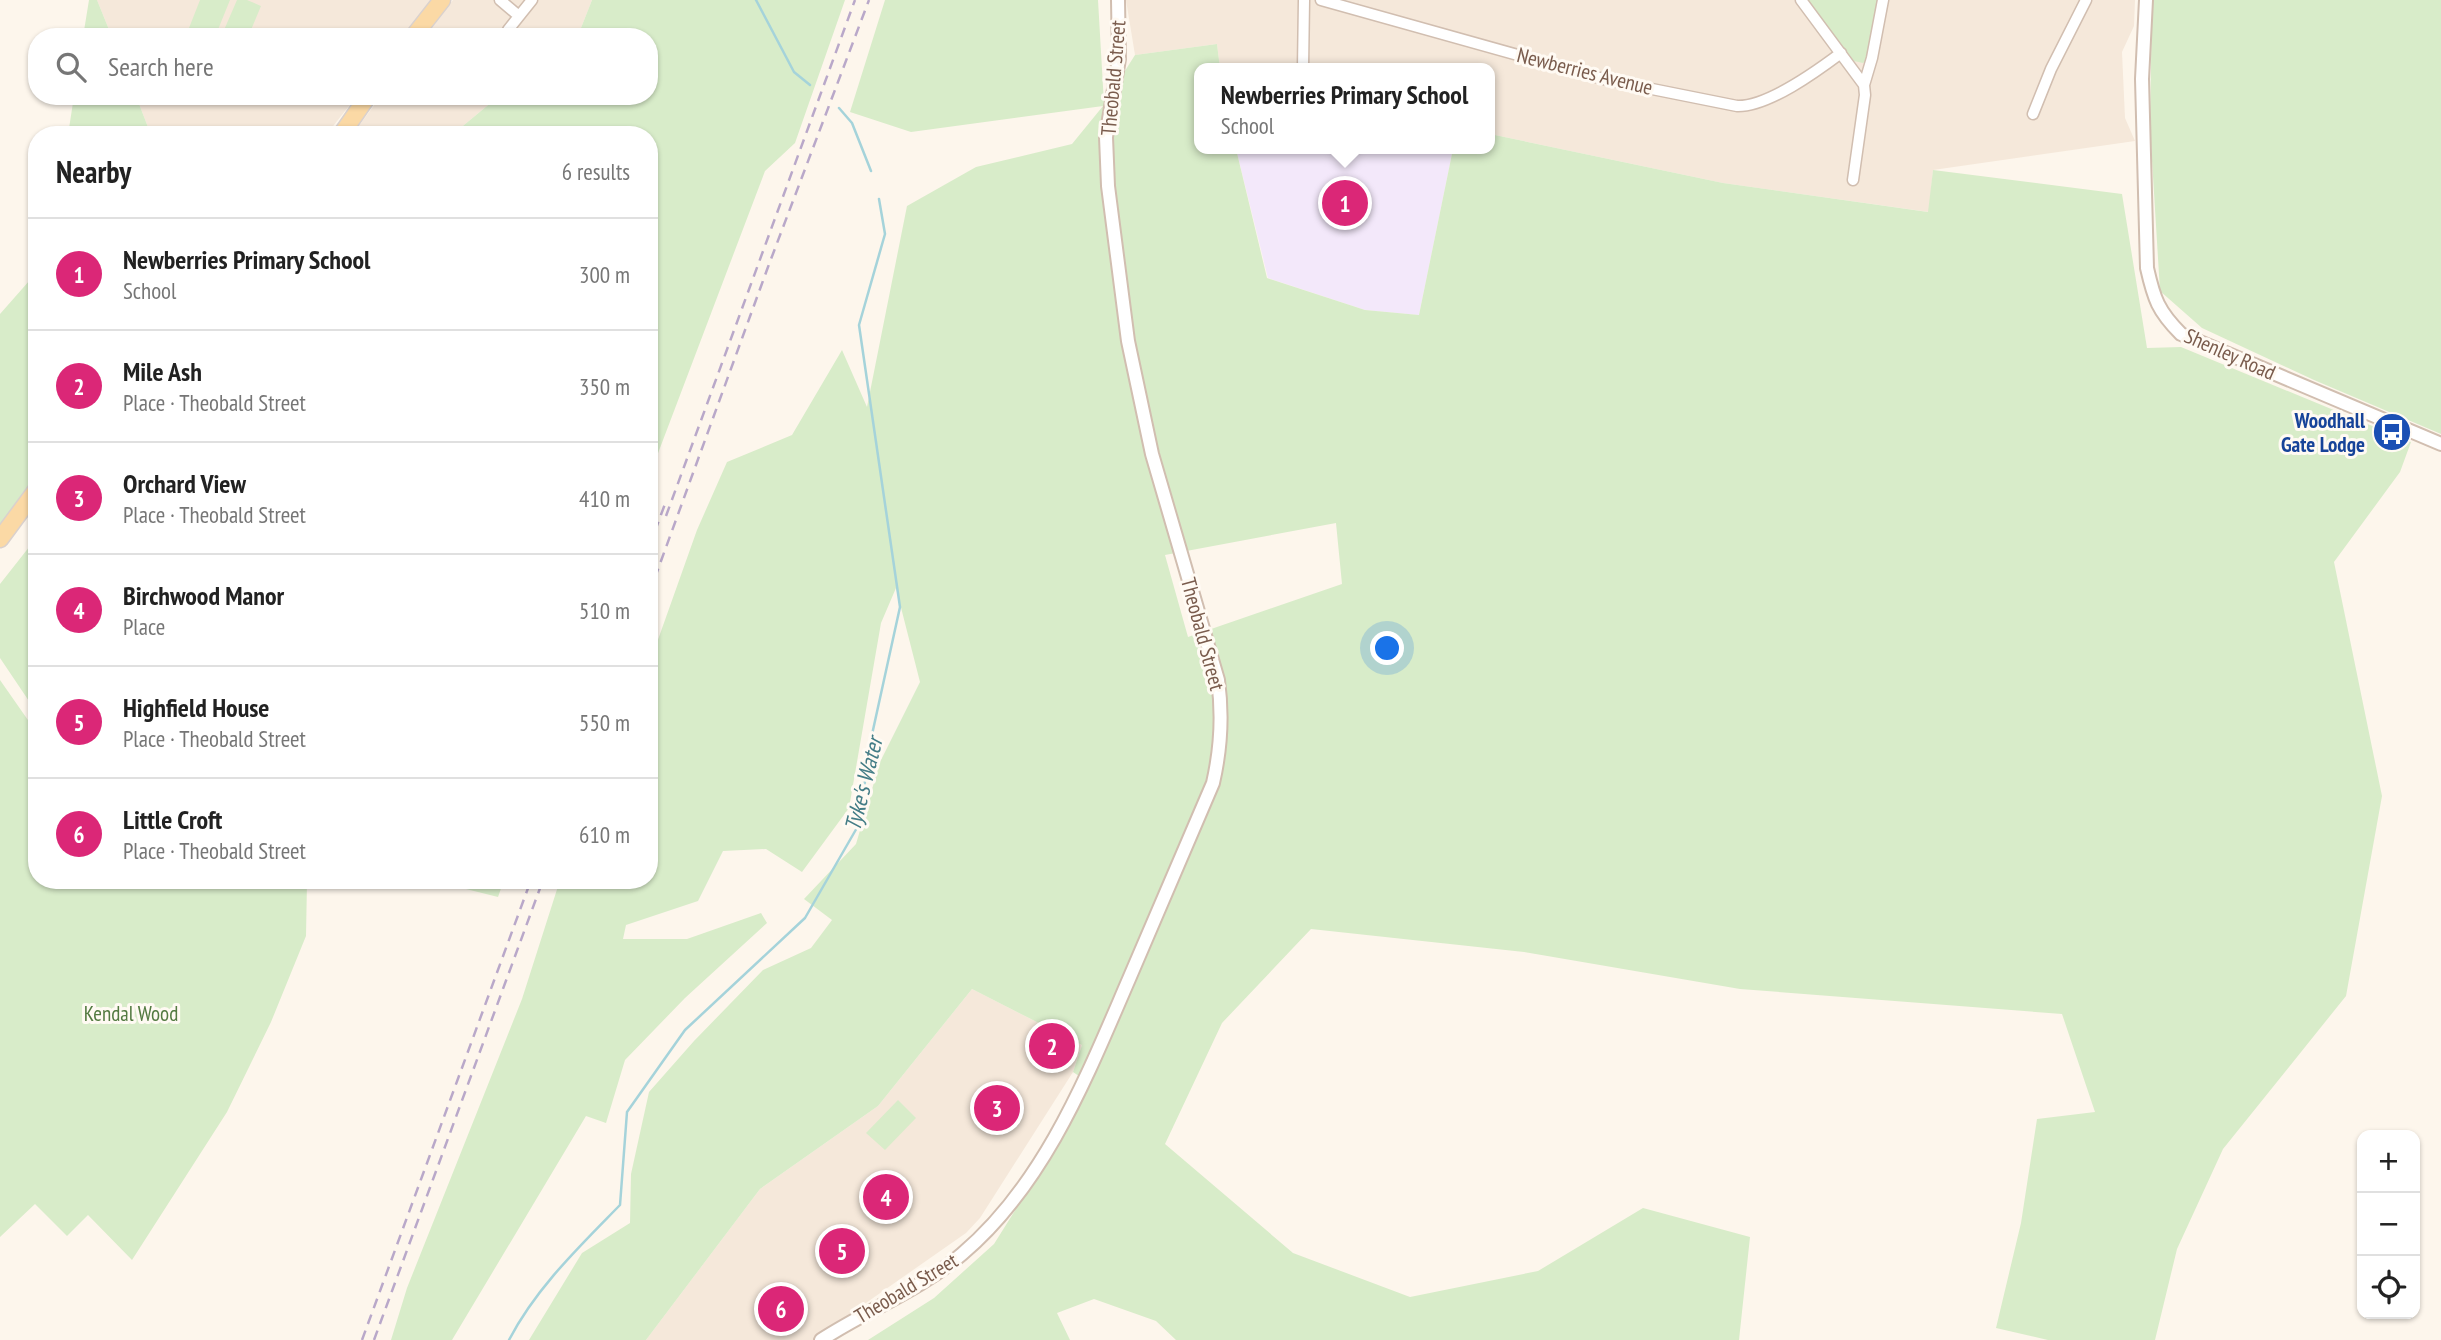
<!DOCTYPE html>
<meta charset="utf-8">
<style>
:root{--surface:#fff;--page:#f6f6f6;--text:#222;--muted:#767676;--line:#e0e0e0;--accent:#db2777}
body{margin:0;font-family:"PT Sans Narrow",sans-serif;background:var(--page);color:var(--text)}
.controls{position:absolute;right:21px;bottom:21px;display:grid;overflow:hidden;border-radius:14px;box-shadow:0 2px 5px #0004}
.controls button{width:63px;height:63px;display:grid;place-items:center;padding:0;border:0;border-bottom:2px solid var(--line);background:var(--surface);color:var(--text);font:35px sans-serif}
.you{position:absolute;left:1388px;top:649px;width:24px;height:24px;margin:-18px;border:5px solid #fff;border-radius:50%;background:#1a73e8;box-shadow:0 0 0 10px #1a73e833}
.badge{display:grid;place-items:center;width:46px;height:46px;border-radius:50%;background:var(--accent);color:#fff;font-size:23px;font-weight:700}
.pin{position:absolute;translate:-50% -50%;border:4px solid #fff;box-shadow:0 2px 7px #0006}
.popup{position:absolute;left:1194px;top:63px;width:301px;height:91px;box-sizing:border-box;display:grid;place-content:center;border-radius:14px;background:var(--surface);filter:drop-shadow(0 2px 5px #0005);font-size:23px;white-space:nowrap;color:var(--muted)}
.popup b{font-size:26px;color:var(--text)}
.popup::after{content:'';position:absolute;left:50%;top:100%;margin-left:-14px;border:14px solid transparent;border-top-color:var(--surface)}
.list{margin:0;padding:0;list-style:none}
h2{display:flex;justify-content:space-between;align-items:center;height:91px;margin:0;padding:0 28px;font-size:30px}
h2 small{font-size:23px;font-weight:400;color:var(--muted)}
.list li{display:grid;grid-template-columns:46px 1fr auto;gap:21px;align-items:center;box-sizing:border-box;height:112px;padding:0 28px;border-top:2px solid var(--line)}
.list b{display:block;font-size:26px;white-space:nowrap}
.list p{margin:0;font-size:23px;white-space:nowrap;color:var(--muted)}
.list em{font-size:23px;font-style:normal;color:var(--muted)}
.icon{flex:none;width:38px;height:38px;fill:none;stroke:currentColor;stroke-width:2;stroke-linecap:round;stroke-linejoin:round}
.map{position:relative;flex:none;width:2441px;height:1340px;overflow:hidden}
.search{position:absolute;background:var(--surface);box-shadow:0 2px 5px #0004;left:28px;top:28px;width:630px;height:77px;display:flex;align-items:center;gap:18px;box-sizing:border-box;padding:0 24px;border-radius:28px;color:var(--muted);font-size:26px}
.panel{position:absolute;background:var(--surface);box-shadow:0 2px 5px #0004;left:28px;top:126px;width:630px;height:763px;border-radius:28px}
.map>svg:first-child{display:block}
.residential{fill:#f5e8da}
.education{fill:#f3e8fa}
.green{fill:#d8ecc9;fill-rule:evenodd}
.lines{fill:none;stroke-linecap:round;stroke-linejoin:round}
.stream{stroke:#a5d3da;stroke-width:2.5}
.minor-casing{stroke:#d1beb0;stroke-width:13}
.tertiary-casing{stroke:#d1beb0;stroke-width:16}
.primary-casing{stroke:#dad1cd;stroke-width:19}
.minor{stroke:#fff;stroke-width:10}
.tertiary{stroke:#fff;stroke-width:12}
.primary{stroke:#fbd9a5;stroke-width:16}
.rail{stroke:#b9a8c9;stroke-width:2.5;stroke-dasharray:10 7;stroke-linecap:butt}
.labels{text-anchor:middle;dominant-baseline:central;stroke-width:6;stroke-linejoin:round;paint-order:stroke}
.street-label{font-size:21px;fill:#7a5c4d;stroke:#fffaf3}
.transit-label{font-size:21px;font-weight:bold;fill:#164399;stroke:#fffaf3;text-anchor:end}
.park-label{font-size:21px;fill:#537a41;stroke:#fffaf3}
.water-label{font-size:23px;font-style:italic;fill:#437c86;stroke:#fffaf3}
</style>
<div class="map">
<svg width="2441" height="1340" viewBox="0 0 2441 1340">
<rect width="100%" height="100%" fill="#fdf6ec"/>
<path class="residential" d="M 97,0 L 431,0 L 402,37 L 112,37 Z
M 453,0 L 592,0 L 579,33 L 574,37 L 425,37 Z
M 1126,0 L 2135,0 L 2134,26 L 2122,52 L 2125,118 L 2135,141 L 1933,170 L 1929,212 L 1723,183 L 1490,134 L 1490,68 L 1220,68 L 1217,44 L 1135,55 Z
M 136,96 L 357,96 L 326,135 L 151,135 Z
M 381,96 L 499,96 L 452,135 L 352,135 Z
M 972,989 L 1082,1045 L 1073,1072 L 980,1218 L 966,1233 L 813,1340 L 646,1340 L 760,1189 L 878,1106 Z"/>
<path class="education" d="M 1236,149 L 1453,149 L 1419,315 L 1365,310 L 1268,278 Z"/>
<path class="green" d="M 89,0 L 97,0 L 112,37 L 83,37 Z
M 200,0 L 230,0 L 215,37 L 189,28 Z
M 237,0 L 247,0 L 261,6 L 248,37 L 221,37 Z
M 592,0 L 845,0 L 795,143 L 765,171 L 649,477 L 649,135 L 452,135 L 499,96 L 649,96 L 649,37 L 574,37 L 579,33 Z
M 885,0 L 1098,0 L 1104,104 L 1135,55 L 1217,44 L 1220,68 L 1200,68 L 1200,149 L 1236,149 L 1267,278 L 1365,310 L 1419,315 L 1453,149 L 1490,149 L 1490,134 L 1723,183 L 1928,212 L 1933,170 L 2122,194 L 2147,348 L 2181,347 L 2411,442 L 2400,472 L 2334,562 L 2382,796 L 2346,996 L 2223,1149 L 2177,1249 L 2155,1340 L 2048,1340 L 1996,1328 L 2021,1223 L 2037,1119 L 2095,1112 L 2062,1014 L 1740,989 L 1524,952 L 1311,929 L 1222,1023 L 1165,1144 L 1293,1253 L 1410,1297 L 1538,1271 L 1643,1208 L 1750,1237 L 1739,1340 L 1176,1340 L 1156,1321 L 1094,1299 L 1057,1313 L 1070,1340 L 868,1340 L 934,1298 L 994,1244 L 1048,1158 L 1089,1083 L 1073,1072 L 1082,1045 L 972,989 L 878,1106 L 760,1189 L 646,1340 L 529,1340 L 582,1253 L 630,1223 L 631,1174 L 649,1092 L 694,1041 L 763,970 L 811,948 L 832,920 L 804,899 L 856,844 L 880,762 L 920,682 L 896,588 L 881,623 L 849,808 L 802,872 L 766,849 L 723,851 L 698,901 L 626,925 L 623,939 L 687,939 L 761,913 L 767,923 L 685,998 L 625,1060 L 606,1123 L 586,1116 L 452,1340 L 391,1340 L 407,1288 L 522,999 L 560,880 L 649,880 L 649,665 L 697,530 L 727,462 L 792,435 L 842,350 L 867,407 L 907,206 L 976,167 L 1072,144 L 1103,106 L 911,132 L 850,112 ZM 1336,523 L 1342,584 L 1188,637 L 1165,555 Z
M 1807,0 L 1879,0 L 1866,61 L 1863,63 L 1854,61 Z
M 2152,0 L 2441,0 L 2441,434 L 2314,380 L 2202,328 L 2160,291 L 2150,127 Z
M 74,96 L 136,96 L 151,135 L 68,135 Z
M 37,272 L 37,480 L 0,527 L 0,314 Z
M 37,537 L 37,713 L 0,658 L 0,584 Z
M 0,680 L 37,733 L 37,880 L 307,882 L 306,936 L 271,1022 L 227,1112 L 132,1260 L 88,1215 L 67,1236 L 35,1204 L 0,1237 Z
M 430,880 L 504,880 L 498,897 Z
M 898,1100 L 916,1118 L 885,1150 L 866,1133 Z"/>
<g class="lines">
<path class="stream" d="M 756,0 L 794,72 L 810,85
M 839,108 L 852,123 L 871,171
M 509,1340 C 536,1288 579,1247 620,1205 L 627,1112 L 685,1030 L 805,918 L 858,826 L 873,730 L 900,607 L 859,325 L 885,234 L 879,199"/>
<g class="minor-casing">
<path id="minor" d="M 500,0 L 519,16
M 1321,0 L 1607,80 L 1737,106 C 1768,107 1817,71 1841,53
M 1801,0 L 1864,85 L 1865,95 L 1853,180
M 508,30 L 532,0
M 1303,68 L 1304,0
M 1864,85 L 1872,58 L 1883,0
M 2033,114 L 2051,69 L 2086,0"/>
</g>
<g class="tertiary-casing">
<path id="tertiary" d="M 2146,0 L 2142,79 L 2147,268 C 2154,299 2158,311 2181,334 L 2441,444
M 821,1340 C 867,1310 920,1290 962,1254 C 1045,1184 1087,1076 1129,979 C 1157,913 1185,848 1213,783 C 1221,748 1223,716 1218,680 L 1152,454 L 1128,341 L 1108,186 L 1106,137 L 1119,59 L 1118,0"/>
</g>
<g class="primary-casing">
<path id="primary" d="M 413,37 L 442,0
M 341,135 L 368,96
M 0,539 L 37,489"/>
</g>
<use href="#minor" class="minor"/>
<use href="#tertiary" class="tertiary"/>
<use href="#primary" class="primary"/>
<path class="rail" d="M 666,516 L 855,0
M 649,547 L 665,504
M 649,594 L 768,267 L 869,0
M 362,1340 L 531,880
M 374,1340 L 543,880"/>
</g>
<defs>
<g id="bus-disc" transform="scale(2.0125)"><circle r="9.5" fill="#1a4fb4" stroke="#fffaf3"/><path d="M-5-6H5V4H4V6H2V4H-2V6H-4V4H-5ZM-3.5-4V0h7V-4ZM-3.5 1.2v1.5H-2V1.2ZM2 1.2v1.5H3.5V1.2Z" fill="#fff"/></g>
</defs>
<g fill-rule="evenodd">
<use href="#bus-disc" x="2392" y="432"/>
</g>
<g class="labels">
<g class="street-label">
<text transform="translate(1585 71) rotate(14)">Newberries Avenue</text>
<text transform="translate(1113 78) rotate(-85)">Theobald Street</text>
<text transform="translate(2230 354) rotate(24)">Shenley Road</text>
<text transform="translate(1203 634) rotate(75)">Theobald Street</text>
<text transform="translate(906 1288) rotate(-31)">Theobald Street</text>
</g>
<g class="transit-label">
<text x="2365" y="420">Woodhall<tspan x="2365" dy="24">Gate Lodge</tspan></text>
</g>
<g class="park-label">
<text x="131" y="1013">Kendal Wood</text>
</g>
<g class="water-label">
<text transform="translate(863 784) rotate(-76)">Tyke's Water</text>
</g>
</g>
</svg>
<div class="controls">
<button>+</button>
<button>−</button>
<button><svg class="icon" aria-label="locate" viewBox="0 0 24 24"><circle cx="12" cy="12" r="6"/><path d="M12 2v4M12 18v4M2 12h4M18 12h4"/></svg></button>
</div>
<div class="you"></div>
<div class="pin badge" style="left:1345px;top:203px">1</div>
<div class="popup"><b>Newberries Primary School</b>School</div>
<div class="pin badge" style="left:1052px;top:1046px">2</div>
<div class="pin badge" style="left:997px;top:1108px">3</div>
<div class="pin badge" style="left:886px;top:1197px">4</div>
<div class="pin badge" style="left:842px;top:1251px">5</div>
<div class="pin badge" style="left:781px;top:1309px">6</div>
<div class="search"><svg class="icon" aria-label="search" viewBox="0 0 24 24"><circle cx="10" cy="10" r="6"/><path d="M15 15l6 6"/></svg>Search here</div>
<section class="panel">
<h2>Nearby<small>6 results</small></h2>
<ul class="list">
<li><span class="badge">1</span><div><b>Newberries Primary School</b><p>School</p></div><em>300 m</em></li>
<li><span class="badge">2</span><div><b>Mile Ash</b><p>Place · Theobald Street</p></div><em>350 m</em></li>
<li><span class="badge">3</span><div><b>Orchard View</b><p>Place · Theobald Street</p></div><em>410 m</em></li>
<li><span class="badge">4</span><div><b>Birchwood Manor</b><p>Place</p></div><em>510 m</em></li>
<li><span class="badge">5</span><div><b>Highfield House</b><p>Place · Theobald Street</p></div><em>550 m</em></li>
<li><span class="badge">6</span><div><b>Little Croft</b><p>Place · Theobald Street</p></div><em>610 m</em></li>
</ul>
</section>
</div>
